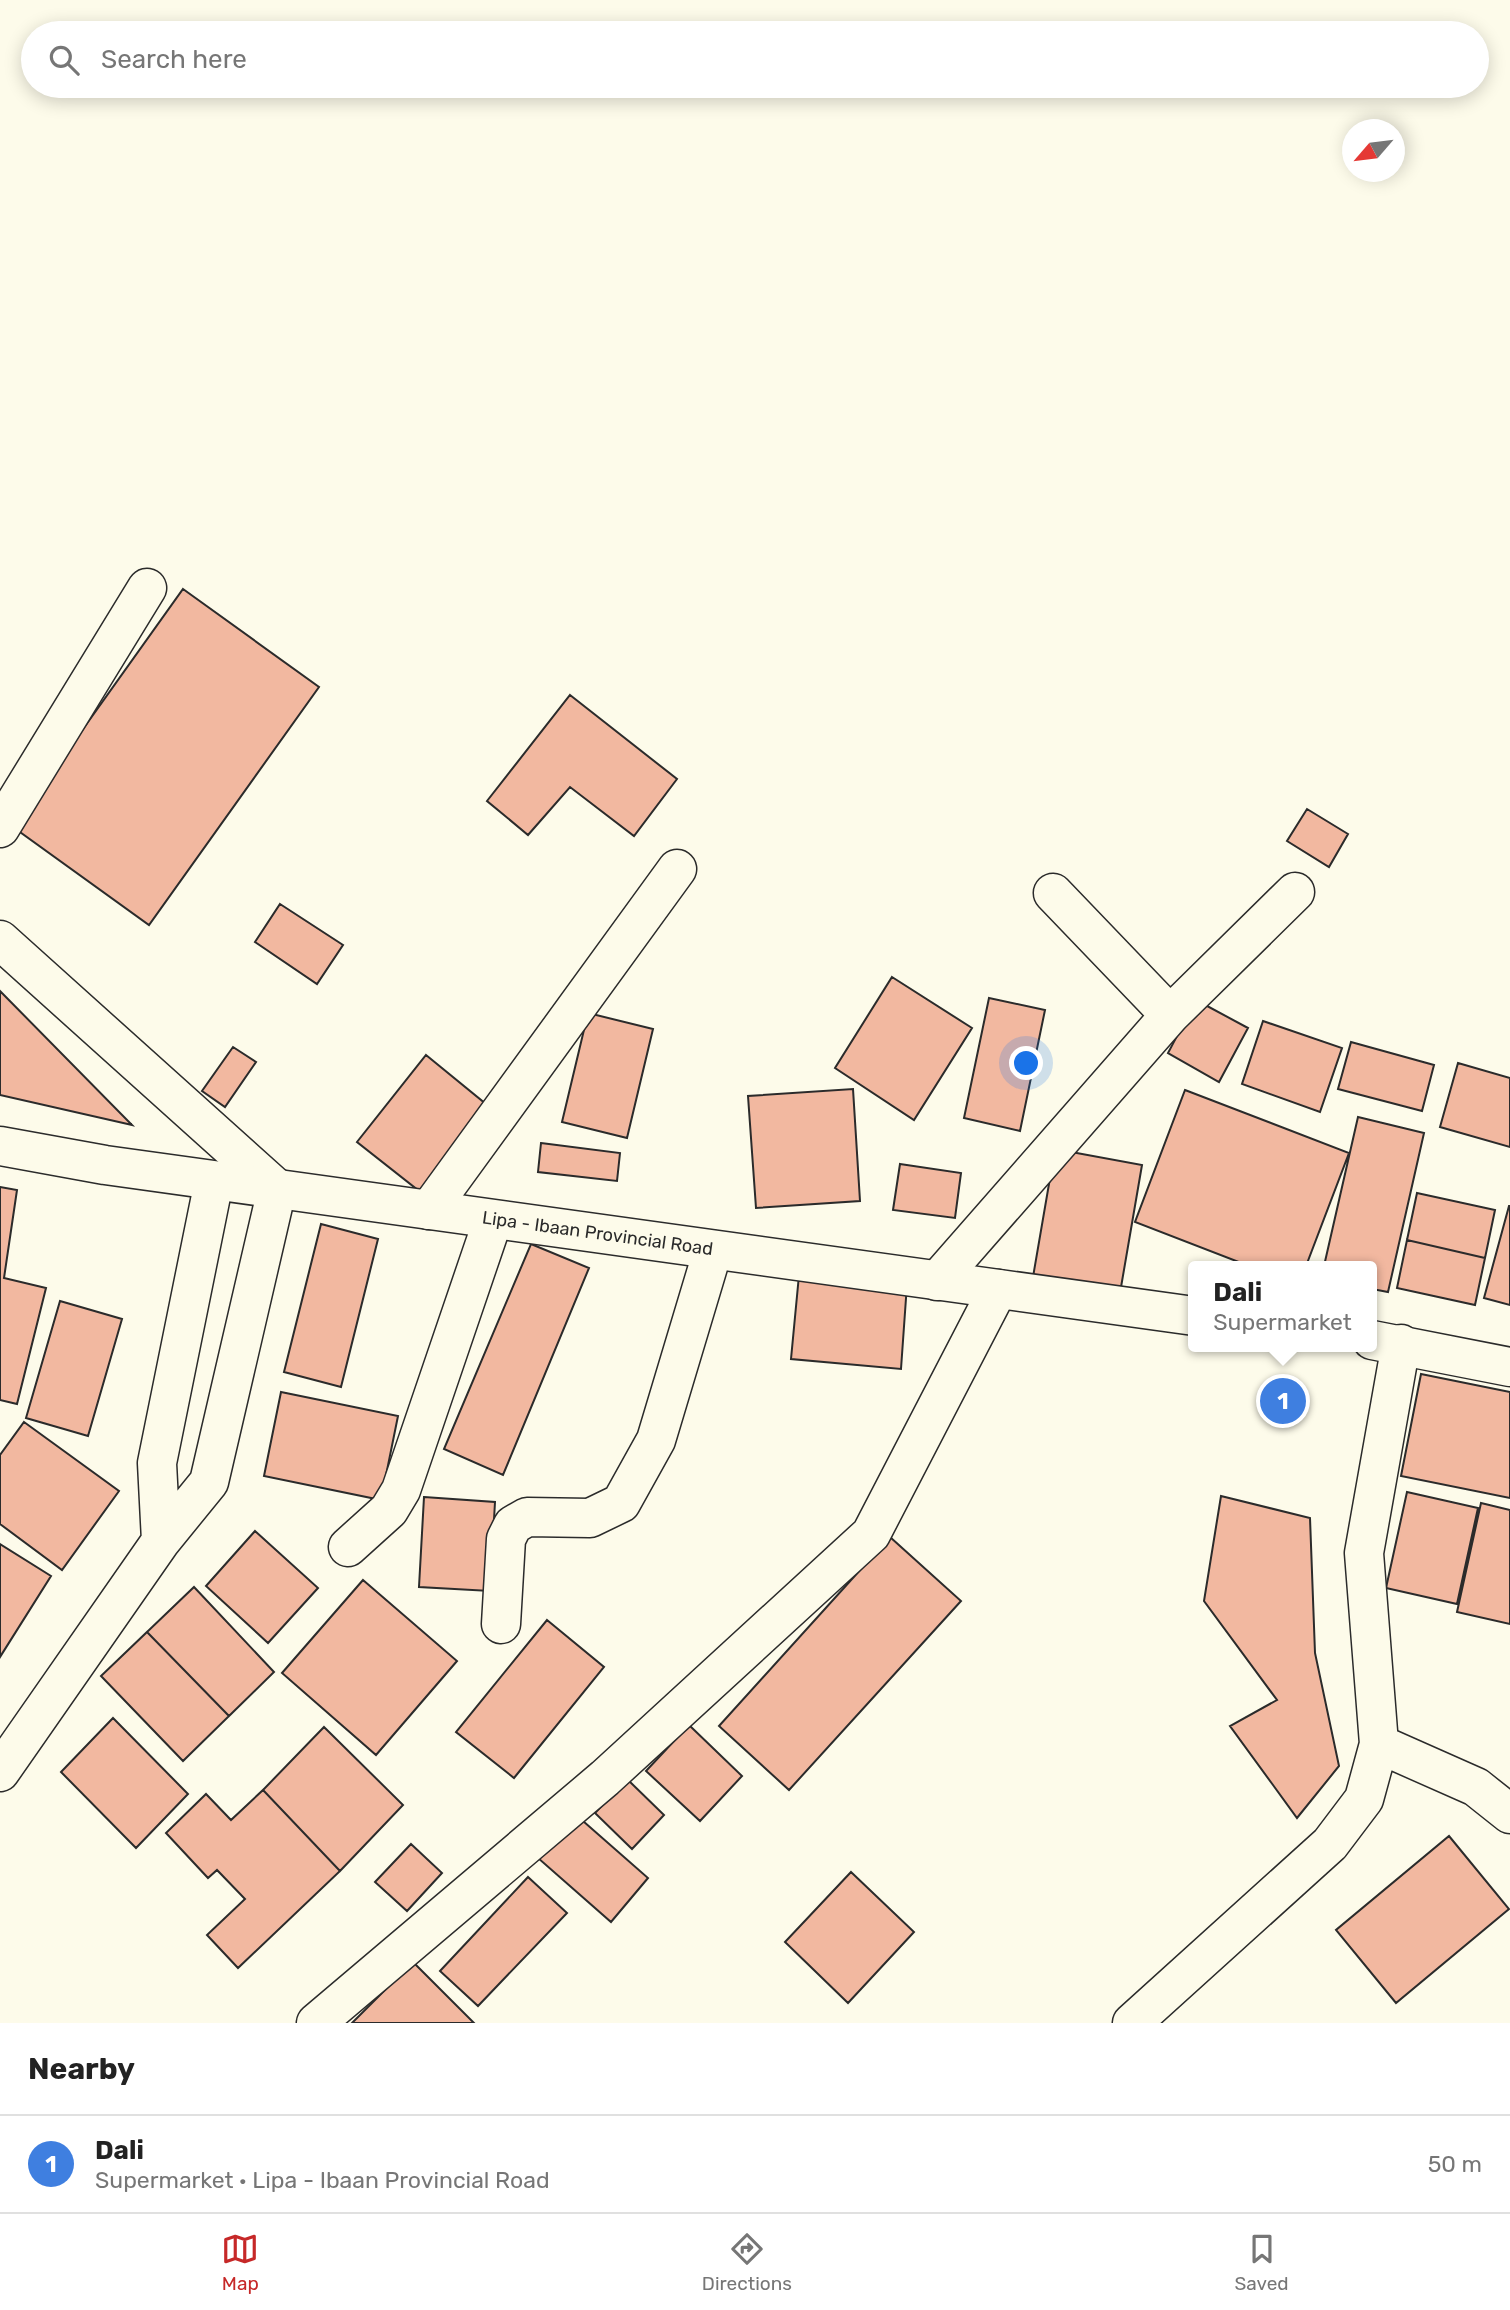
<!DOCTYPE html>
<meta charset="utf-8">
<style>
:root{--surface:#fff;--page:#f6f6f6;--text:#222;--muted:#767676;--line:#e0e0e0;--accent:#c62828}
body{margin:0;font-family:Rubik,sans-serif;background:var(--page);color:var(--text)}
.compass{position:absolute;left:1342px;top:119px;width:63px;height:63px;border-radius:50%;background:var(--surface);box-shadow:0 4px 18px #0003;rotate:242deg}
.you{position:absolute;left:1027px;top:1064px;width:24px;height:24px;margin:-18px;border:5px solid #fff;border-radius:50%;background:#1a73e8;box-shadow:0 0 0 10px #1a73e833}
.badge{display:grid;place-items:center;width:46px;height:46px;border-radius:50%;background:var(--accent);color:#fff;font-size:23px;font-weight:700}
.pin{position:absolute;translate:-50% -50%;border:4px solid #fff;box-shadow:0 2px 7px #0006}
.popup{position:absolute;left:1188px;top:1261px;width:189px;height:91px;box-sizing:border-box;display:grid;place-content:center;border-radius:7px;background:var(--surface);filter:drop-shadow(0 2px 5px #0005);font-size:23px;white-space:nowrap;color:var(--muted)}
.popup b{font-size:26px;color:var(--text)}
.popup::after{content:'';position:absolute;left:50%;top:100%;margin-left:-14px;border:14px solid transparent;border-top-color:var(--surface)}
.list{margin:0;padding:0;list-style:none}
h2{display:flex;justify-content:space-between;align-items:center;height:91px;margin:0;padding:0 28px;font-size:30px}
h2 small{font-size:23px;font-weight:400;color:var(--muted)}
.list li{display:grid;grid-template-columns:46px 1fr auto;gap:21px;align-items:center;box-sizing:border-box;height:98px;padding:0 28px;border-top:2px solid var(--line)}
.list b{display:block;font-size:26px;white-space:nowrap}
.list p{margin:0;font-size:23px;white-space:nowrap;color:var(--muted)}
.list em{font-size:23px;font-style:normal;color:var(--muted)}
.icon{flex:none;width:38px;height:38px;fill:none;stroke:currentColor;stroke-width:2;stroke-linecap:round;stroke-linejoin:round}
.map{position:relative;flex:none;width:1510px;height:2023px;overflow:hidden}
.search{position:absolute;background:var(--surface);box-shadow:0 4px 18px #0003;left:21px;right:21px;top:21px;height:77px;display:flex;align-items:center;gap:18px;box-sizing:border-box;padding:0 24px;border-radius:38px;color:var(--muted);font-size:26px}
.sheet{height:189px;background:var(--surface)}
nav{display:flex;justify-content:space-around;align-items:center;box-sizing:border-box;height:98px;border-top:2px solid var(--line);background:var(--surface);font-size:19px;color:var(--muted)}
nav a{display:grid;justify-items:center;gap:4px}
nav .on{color:var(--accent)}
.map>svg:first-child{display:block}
.building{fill:#f2b8a0;stroke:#2b2b2b;stroke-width:2}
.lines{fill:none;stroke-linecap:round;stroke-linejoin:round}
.minor-casing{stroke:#2b2b2b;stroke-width:41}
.major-casing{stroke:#2b2b2b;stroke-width:41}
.minor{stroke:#fdfbea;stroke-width:38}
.major{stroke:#fdfbea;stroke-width:38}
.labels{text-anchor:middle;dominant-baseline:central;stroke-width:5;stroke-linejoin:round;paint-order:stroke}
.street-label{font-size:18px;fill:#2b2b2b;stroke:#fdfbea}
</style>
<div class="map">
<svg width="1510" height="2023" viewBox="0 0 1510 2023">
<rect width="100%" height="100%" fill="#fdfbea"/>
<path class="building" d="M 183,589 L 319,687 L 149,925 L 13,827 Z
M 570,695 L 677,779 L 634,836 L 570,787 L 528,835 L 487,801 Z
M 1307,809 L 1348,834 L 1329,867 L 1287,841 Z
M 280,904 L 343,945 L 317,984 L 255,942 Z
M 892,977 L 972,1028 L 914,1120 L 835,1068 Z
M 0,991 L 132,1125 L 0,1095 Z
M 989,998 L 1045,1010 L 1020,1131 L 964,1118 Z
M 1196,1000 L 1248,1028 L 1219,1082 L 1168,1053 Z
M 588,1013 L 653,1029 L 627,1138 L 562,1122 Z
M 1263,1021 L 1342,1048 L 1320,1112 L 1242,1084 Z
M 1351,1042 L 1434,1065 L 1422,1111 L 1338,1089 Z
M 233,1047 L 256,1062 L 225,1107 L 202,1091 Z
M 426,1055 L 492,1109 L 423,1194 L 357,1142 Z
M 1458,1063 L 1510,1078 L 1510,1147 L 1440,1127 Z
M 853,1089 L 860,1201 L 756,1208 L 748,1096 Z
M 1185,1090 L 1349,1153 L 1306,1266 L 1249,1266 L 1135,1222 Z
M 1358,1117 L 1424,1133 L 1388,1292 L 1372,1289 L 1372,1266 L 1324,1266 Z
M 541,1143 L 620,1153 L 617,1181 L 538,1172 Z
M 1055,1149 L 1142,1165 L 1120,1293 L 1033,1277 Z
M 900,1164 L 961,1173 L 955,1218 L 893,1210 Z
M 0,1187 L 17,1190 L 4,1278 L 46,1288 L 17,1404 L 0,1400 Z
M 1417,1193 L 1495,1210 L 1485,1258 L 1407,1240 Z
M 1509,1206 L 1510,1206 L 1510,1305 L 1484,1298 Z
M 321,1224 L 378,1239 L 341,1387 L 284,1372 Z
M 1407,1240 L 1485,1258 L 1475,1305 L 1397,1288 Z
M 531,1244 L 589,1268 L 503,1475 L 444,1449 Z
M 799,1275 L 907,1284 L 901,1369 L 791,1359 Z
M 60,1301 L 122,1319 L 88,1436 L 26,1418 Z
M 1421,1374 L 1510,1392 L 1510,1498 L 1401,1476 Z
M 281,1392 L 398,1416 L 381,1500 L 264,1476 Z
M 24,1422 L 119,1491 L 62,1570 L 0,1524 L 0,1455 Z
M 1407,1492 L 1478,1508 L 1457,1604 L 1386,1588 Z
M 1221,1496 L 1310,1518 L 1315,1653 L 1339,1766 L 1297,1818 L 1230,1726 L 1277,1700 L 1204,1601 Z
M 424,1497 L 495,1502 L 490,1591 L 419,1587 Z
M 1481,1503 L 1510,1510 L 1510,1624 L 1457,1612 Z
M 255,1531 L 318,1588 L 268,1643 L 206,1586 Z
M 890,1537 L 961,1601 L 789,1790 L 719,1726 Z
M 0,1544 L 51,1576 L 0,1657 Z
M 363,1580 L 457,1661 L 376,1755 L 282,1673 Z
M 194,1587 L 274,1672 L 229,1716 L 147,1632 Z
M 547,1620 L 604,1667 L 514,1778 L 456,1732 Z
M 147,1632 L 229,1716 L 183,1761 L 101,1676 Z
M 113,1718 L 188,1794 L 136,1848 L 61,1772 Z
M 689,1725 L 742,1776 L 700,1821 L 646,1771 Z
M 324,1727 L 403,1805 L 340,1871 L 263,1790 Z
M 627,1779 L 664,1815 L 632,1849 L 595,1813 Z
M 263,1790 L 340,1871 L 238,1968 L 207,1935 L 245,1899 L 217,1870 L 208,1878 L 166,1833 L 206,1794 L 231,1820 Z
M 575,1814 L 648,1878 L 611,1922 L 538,1858 Z
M 1449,1836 L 1509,1909 L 1396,2003 L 1336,1930 Z
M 411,1844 L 442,1873 L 407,1911 L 375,1882 Z
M 851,1872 L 914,1932 L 848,2003 L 785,1942 Z
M 528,1877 L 567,1913 L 478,2006 L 440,1971 Z
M 413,1962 L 474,2023 L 352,2023 Z"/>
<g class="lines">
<g class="minor-casing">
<path id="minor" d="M 0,828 L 147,588
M 1053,893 L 1170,1015
M 0,940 L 277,1189 L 209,1482 L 161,1541 L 0,1772
M 429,1210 L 677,869
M 937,1281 L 1170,1015 L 1295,892
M 161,1541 L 157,1463 L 214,1181
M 348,1547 L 389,1510 L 401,1490 L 493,1220
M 501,1624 L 506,1539 L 513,1525 L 527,1517 L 590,1518 L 621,1503 L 656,1440 L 713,1250
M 1379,1744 L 1476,1787 L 1510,1814
M 316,2023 L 605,1778 L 871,1534 L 998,1289
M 1132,2023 L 1330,1844 L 1364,1799 L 1379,1744 L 1364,1553 L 1401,1344"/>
</g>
<g class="major-casing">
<g id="major">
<path id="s1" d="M 0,1146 L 105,1165 L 1194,1316"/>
<path d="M 1372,1340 L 1510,1367"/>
</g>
</g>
<use href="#minor" class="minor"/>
<use href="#major" class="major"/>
</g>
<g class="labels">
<g class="street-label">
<text stroke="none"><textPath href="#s1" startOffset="604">Lipa - Ibaan Provincial Road</textPath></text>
</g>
</g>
</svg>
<svg class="compass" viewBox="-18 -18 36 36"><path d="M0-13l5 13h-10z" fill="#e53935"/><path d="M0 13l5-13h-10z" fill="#767676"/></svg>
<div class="you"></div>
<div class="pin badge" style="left:1283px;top:1401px;background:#3f7fe0">1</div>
<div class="popup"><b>Dali</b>Supermarket</div>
<div class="search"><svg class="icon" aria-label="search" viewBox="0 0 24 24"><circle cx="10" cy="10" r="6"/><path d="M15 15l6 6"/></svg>Search here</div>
</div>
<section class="sheet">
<h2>Nearby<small></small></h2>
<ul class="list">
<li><span class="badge" style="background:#3f7fe0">1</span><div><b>Dali</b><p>Supermarket · Lipa - Ibaan Provincial Road</p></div><em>50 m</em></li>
</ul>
</section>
<nav>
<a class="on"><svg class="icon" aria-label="map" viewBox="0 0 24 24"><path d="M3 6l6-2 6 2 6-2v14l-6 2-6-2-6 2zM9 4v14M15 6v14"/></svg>Map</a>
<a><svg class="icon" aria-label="directions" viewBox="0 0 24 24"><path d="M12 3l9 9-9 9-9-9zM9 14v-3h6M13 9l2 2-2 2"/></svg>Directions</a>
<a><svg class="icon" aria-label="saved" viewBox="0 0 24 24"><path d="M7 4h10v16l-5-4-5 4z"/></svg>Saved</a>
</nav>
